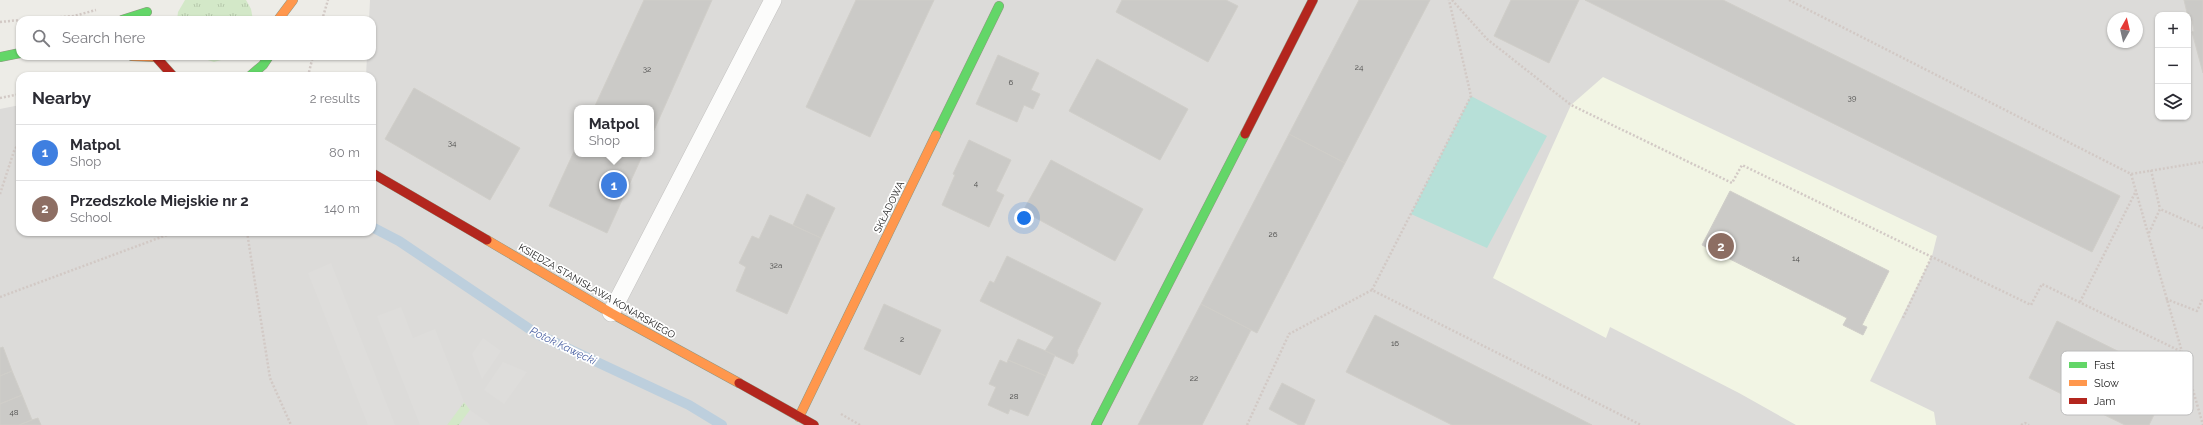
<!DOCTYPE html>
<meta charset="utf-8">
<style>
:root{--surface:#fff;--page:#f2f2f3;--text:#2b2b33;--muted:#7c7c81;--line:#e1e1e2;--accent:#676765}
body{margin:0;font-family:Raleway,sans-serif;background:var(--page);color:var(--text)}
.controls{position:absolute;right:12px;top:12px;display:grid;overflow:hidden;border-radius:8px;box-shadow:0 1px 3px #0004}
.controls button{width:36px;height:36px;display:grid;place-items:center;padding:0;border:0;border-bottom:1px solid var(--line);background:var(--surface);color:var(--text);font:20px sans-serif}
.compass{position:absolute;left:2107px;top:12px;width:36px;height:36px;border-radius:50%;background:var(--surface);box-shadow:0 1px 3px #0004;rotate:8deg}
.you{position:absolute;left:1024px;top:218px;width:14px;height:14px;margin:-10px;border:3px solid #fff;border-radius:50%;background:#1a73e8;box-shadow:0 0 0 6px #1a73e833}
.badge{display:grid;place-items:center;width:26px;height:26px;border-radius:50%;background:var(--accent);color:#fff;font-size:13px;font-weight:700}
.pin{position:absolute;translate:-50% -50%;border:2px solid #fff;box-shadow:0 1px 4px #0006}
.popup{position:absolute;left:574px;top:105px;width:80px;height:52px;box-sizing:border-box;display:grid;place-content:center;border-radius:8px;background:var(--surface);filter:drop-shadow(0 1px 3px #0005);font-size:13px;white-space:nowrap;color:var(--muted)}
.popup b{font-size:15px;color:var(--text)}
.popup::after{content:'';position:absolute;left:50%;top:100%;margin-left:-8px;border:8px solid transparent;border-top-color:var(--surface)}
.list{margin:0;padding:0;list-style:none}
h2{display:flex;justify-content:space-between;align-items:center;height:52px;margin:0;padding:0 16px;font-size:17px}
h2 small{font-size:13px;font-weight:400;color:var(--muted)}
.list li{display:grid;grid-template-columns:26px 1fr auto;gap:12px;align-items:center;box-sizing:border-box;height:56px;padding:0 16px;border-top:1px solid var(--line)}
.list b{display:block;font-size:15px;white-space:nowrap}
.list p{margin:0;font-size:13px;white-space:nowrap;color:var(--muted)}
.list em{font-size:13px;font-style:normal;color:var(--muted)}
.icon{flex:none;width:22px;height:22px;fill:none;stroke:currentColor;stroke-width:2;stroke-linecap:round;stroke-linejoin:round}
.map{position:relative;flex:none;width:2203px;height:425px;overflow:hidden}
.search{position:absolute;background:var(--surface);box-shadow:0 1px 3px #0004;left:16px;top:16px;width:360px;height:44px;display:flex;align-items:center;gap:10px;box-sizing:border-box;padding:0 14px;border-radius:12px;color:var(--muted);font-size:15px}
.panel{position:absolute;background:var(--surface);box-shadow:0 1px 3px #0004;left:16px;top:72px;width:360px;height:164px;border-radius:12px}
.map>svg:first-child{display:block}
.residential{fill:#dcdbd9;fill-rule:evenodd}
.education{fill:#f2f5e4}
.grass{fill:url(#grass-tufts)}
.pitch{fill:#b7e0d8}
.parking{fill:#dedddb}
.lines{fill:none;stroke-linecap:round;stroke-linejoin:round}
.stream{stroke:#bdcfdd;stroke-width:10}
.building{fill:#cbcac7;stroke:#d0cec9}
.lane-casing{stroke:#c3c2c0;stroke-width:18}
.fast-casing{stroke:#909681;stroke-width:10}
.slow-casing{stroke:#909681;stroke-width:10}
.jam-casing{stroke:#909681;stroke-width:10}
.path{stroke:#d2c9c5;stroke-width:2.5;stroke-dasharray:2 2;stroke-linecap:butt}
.lane{stroke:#fcfcfb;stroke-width:17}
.fast{stroke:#63d668;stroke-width:9}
.slow{stroke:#ff974d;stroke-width:9}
.jam{stroke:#b3261e;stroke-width:9}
.labels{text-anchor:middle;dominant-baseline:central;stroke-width:3.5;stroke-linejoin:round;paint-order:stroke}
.number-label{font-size:8px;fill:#4a4a49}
.street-label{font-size:10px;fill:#1f1f1f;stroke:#fff}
.water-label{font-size:11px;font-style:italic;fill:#5268a7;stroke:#fff}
.key{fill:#fff;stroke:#bcbcbc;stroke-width:1}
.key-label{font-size:11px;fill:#1f1f1f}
</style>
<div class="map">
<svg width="2203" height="425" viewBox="0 0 2203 425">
<defs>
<pattern id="grass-tufts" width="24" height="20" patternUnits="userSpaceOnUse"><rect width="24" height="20" fill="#d3e8c8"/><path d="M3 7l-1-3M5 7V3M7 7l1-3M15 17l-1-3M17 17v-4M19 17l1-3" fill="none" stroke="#b5c7ab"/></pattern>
</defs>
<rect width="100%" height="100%" fill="#edece7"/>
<path class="residential" d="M 370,0 L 2203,0 L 2203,425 L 0,425 L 0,109 L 20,105 L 20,232 L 372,232 L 372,76 L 366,76 L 367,56 L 372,56 L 372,20 L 369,20 ZM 2158,15 L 2188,15 L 2188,117 L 2158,117 ZM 2113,18 L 2137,18 L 2137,42 L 2113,42 ZM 577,108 L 651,108 L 651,154 L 577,154 Z"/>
<path class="education" d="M 1603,77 L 1937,236 L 1932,256 L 1870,381 L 1934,412 L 1936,425 L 1796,425 L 1739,393 L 1610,327 L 1606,338 L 1493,278 L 1571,105 Z"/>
<path class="grass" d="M 185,0 L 246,0 L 251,9 L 253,20 L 177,20 L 178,12 Z
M 195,56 L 235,56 L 214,62 Z
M 464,402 L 470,410 L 459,425 L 447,425 Z"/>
<path class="pitch" d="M 1471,96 L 1547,136 L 1487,248 L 1411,214 Z"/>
<path class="parking" d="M 331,263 L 395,425 L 368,425 L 308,273 Z
M 401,307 L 413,338 L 435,329 L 464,402 L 447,425 L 420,425 L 377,316 Z
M 483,338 L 501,351 L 482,379 L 472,354 Z
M 503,362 L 527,372 L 504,404 L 484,390 Z
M 470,410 L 490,424 L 489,425 L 459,425 Z"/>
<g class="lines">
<path class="stream" d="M 372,227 L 399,241 L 537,334 L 689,405 L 722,425"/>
</g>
<path class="building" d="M 644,0 L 712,0 L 651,137 L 651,108 L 594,108 Z
M 856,0 L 934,0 L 870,137 L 806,107 Z
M 1122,0 L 1226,0 L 1238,6 L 1208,62 L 1116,12 Z
M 1359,0 L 1430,0 L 1345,163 L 1289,134 Z
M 1511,0 L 1579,0 L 1549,63 L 1494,36 Z
M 1585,0 L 1723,0 L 2120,196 L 2092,252 Z
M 2184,0 L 2203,0 L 2203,73 L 2192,32 L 2194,31 L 2192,20 L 2189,21 Z
M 998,55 L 1039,73 L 1031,90 L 1040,94 L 1033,109 L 1024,105 L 1017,122 L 976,104 Z
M 1097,59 L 1188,109 L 1160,160 L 1069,111 Z
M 414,88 L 520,148 L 490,200 L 385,139 Z
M 1289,134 L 1345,163 L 1257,333 L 1201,304 Z
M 969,140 L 1011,160 L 996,191 L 1004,195 L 989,227 L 942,205 L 955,175 L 953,174 Z
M 577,145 L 577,154 L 643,154 L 607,233 L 549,206 Z
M 1051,160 L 1143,209 L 1115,261 L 1023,211 Z
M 1730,191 L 1889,271 L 1862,325 L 1867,327 L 1863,335 L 1843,325 L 1847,318 L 1702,245 Z
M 807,194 L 835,208 L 821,238 L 793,225 Z
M 770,215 L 821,238 L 787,314 L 736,291 L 746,267 L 739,263 L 752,236 L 759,239 Z
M 1007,256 L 1101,303 L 1077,351 L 1078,355 L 1073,364 L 1045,351 L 1054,337 L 980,301 L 990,281 L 994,283 Z
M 884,304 L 941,330 L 920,375 L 864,349 Z
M 1201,304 L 1251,330 L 1202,425 L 1138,425 Z
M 1375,315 L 1592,425 L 1452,425 L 1346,372 Z
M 2057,321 L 2172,378 L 2149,425 L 2125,425 L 2029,378 Z
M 1018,339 L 1055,355 L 1046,376 L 1008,360 Z
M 3,347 L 12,371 L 0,376 L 0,348 Z
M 1000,360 L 1007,363 L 1008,360 L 1046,376 L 1028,416 L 1010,409 L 1008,414 L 988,405 L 996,387 L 989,384 Z
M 12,371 L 22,395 L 0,404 L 0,376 Z
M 1282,383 L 1315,400 L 1304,425 L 1299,425 L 1269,409 Z
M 22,395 L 32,420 L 19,425 L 0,425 L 0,404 Z
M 38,418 L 41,425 L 19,425 L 32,420 Z"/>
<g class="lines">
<g class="lane-casing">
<path id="lane" d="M 611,313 L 773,0"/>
</g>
<g class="fast-casing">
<path id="fast" d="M 122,20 L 147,12
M 0,57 L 20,53
M 250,76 L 263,65 L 269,56
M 936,135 L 999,6
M 1096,425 L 1245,134"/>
</g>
<g class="slow-casing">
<path id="slow" d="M 278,20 L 293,0
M 132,56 L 156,57
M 487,240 L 611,313 L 739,383
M 799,417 L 936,135"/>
</g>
<g class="jam-casing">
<path id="jam" d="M 155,56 L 173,76
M 1245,134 L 1313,0
M 372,173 L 487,240
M 739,383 L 814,425"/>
</g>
<path class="path" d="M 1452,0 L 1487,39 L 1571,105 L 1732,183 L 1742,165 L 2031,305 L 2042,284 L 2182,352
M 1789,0 L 2131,174 L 2203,162
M 24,20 L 74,16 L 96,10
M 322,20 L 328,0
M 0,22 L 20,20
M 308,76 L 313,56
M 0,98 L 20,94
M 2151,170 L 2160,209
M 2131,174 L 2203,425
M 0,194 L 14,151 L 20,141
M 247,232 L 270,378 L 291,425
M 2149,233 L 2160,209 L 2203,228
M 1372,290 L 1471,96 L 1449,0
M 0,297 L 175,232
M 2166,299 L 2197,311 L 2203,298
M 2080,302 L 2136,191
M 1903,318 L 1932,256
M 841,414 L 860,425
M 1247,425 L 1289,334 L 1372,290 L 1641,425
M 2021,425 L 2025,423 L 2029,425"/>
<use href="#lane" class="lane"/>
<use href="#fast" class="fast"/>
<use href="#slow" class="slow"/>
<use href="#jam" class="jam"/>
</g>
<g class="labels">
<g class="number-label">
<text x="1359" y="67">24</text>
<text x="647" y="69">32</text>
<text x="1011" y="82">6</text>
<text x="1852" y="98">39</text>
<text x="452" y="143">34</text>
<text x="976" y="183">4</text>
<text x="1273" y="234">26</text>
<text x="1796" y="258">14</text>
<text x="776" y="265">32a</text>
<text x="902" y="339">2</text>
<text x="1395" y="343">16</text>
<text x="1194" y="378">22</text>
<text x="1014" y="396">28</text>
<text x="14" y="412">48</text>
</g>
<g class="street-label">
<text transform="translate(889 207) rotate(-64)">SKŁADOWA</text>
<text transform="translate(597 291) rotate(30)">KSIĘDZA STANISŁAWA KONARSKIEGO</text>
</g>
<g class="water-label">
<text transform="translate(563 346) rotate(26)">Potok Kawęcki</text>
</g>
</g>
<rect x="2061" y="351" width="132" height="64" rx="6" class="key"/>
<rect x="2069" y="362" width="18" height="6" fill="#63d668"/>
<rect x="2069" y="380" width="18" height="6" fill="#ff974d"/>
<rect x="2069" y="398" width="18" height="6" fill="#b3261e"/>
<g class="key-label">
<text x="2094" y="369">Fast</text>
<text x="2094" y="387">Slow</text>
<text x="2094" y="405">Jam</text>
</g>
</svg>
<div class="controls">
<button>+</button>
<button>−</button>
<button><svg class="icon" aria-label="layers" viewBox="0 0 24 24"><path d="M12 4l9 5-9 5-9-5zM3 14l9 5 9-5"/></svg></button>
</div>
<svg class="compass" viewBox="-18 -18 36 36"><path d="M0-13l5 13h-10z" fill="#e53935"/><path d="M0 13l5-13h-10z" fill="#7c7c81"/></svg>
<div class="you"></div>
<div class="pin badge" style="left:614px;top:185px;background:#3f7fe0">1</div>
<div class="popup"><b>Matpol</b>Shop</div>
<div class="pin badge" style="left:1721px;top:246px;background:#8d6e63">2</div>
<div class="search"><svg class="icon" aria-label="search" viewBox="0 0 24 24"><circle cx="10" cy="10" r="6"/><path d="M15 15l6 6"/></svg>Search here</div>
<section class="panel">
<h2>Nearby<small>2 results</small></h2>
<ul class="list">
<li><span class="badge" style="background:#3f7fe0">1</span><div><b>Matpol</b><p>Shop</p></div><em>80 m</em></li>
<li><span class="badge" style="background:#8d6e63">2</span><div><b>Przedszkole Miejskie nr 2</b><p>School</p></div><em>140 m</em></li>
</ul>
</section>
</div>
